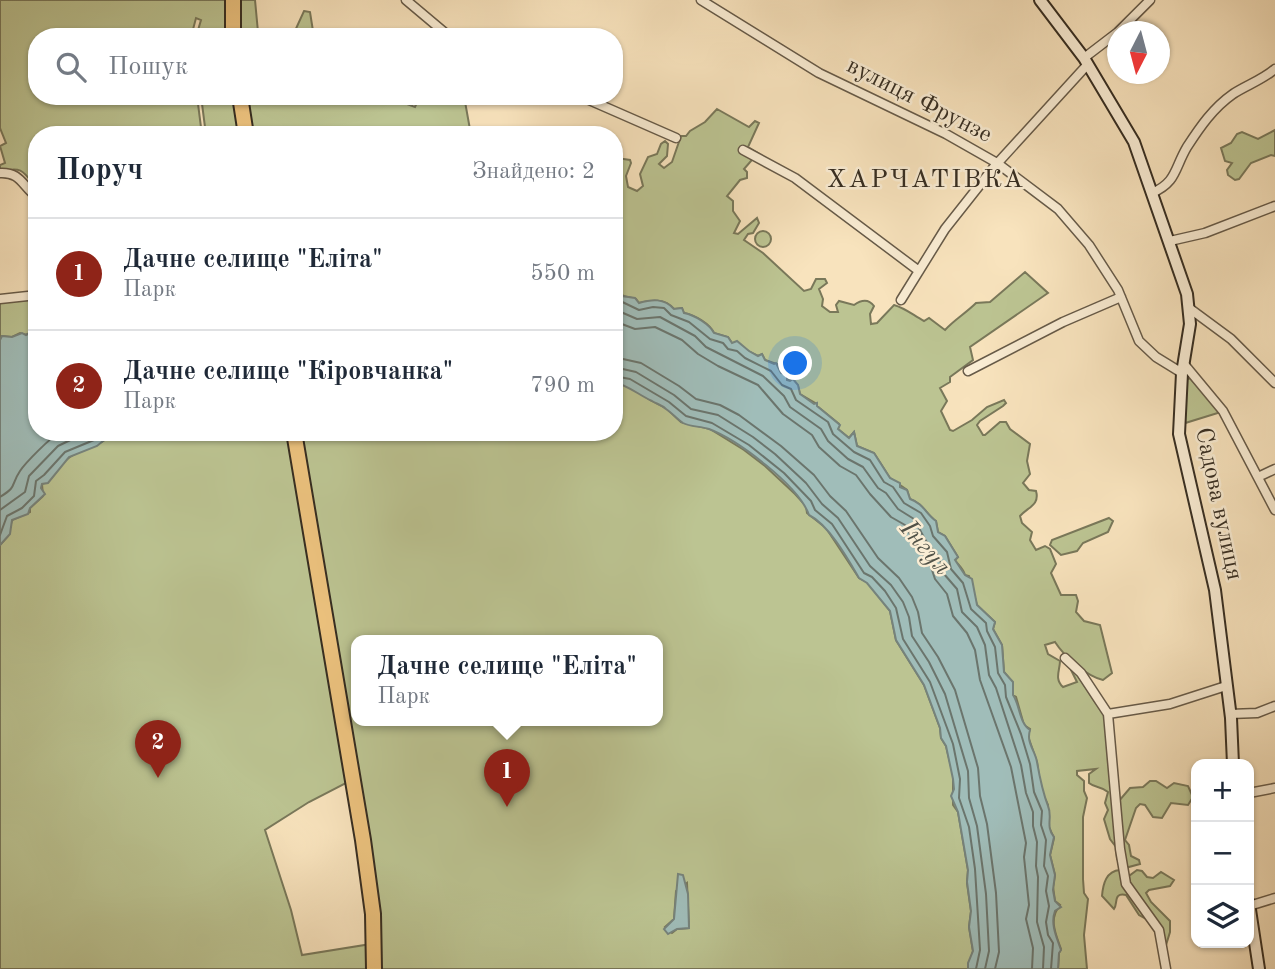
<!DOCTYPE html>
<html lang="uk">
<meta charset="utf-8">
<style>
:root{--surface:#fff;--page:#f2f2f3;--text:#1f2937;--muted:#747a83;--line:#e0e1e3;--accent:#8f2418}
body{margin:0;font-family:"Old Standard TT",serif;background:var(--page);color:var(--text)}
.controls{position:absolute;right:21px;bottom:21px;display:grid;overflow:hidden;border-radius:14px;box-shadow:0 2px 5px #0004}
.controls button{width:63px;height:63px;display:grid;place-items:center;padding:0;border:0;border-bottom:2px solid var(--line);background:var(--surface);color:var(--text);font:35px sans-serif}
.compass{position:absolute;left:1107px;top:21px;width:63px;height:63px;border-radius:50%;background:var(--surface);box-shadow:0 2px 5px #0004;rotate:186deg}
.you{position:absolute;left:796px;top:364px;width:24px;height:24px;margin:-18px;border:5px solid #fff;border-radius:50%;background:#1a73e8;box-shadow:0 0 0 10px #1a73e833}
.badge{display:grid;place-items:center;width:46px;height:46px;border-radius:50%;background:var(--accent);color:#fff;font-size:23px;font-weight:700}
.pin{position:absolute;translate:-50% -58px;filter:drop-shadow(0 2px 4px #0008)}
.pin::after{content:'';position:absolute;top:37px;width:24px;height:21px;background:inherit;clip-path:polygon(0 0,100% 0,50% 100%)}
.popup{position:absolute;left:351px;top:635px;width:312px;height:91px;box-sizing:border-box;display:grid;place-content:center;border-radius:14px;background:var(--surface);filter:drop-shadow(0 2px 5px #0005);font-size:23px;white-space:nowrap;color:var(--muted)}
.popup b{font-size:26px;color:var(--text)}
.popup::after{content:'';position:absolute;left:50%;top:100%;margin-left:-14px;border:14px solid transparent;border-top-color:var(--surface)}
.list{margin:0;padding:0;list-style:none}
h2{display:flex;justify-content:space-between;align-items:center;height:91px;margin:0;padding:0 28px;font-size:30px}
h2 small{font-size:23px;font-weight:400;color:var(--muted)}
.list li{display:grid;grid-template-columns:46px 1fr auto;gap:21px;align-items:center;box-sizing:border-box;height:112px;padding:0 28px;border-top:2px solid var(--line)}
.list b{display:block;font-size:26px;white-space:nowrap}
.list p{margin:0;font-size:23px;white-space:nowrap;color:var(--muted)}
.list em{font-size:23px;font-style:normal;color:var(--muted)}
.icon{flex:none;width:38px;height:38px;fill:none;stroke:currentColor;stroke-width:2;stroke-linecap:round;stroke-linejoin:round}
.map{position:relative;flex:none;width:1275px;height:969px;overflow:hidden}
.search{position:absolute;background:var(--surface);box-shadow:0 2px 5px #0004;left:28px;top:28px;width:595px;height:77px;display:flex;align-items:center;gap:18px;box-sizing:border-box;padding:0 24px;border-radius:28px;color:var(--muted);font-size:26px}
.panel{position:absolute;background:var(--surface);box-shadow:0 2px 5px #0004;left:28px;top:126px;width:595px;height:315px;border-radius:28px}
.map>svg:first-child{display:block}
.green{fill:#bcc492;stroke:#79785a;stroke-width:2;fill-rule:evenodd}
.water{fill:#a0bdb9;stroke:#76837c;stroke-width:2}
.lines{fill:none;stroke-linecap:round;stroke-linejoin:round}
.shore{stroke:#6b756d;stroke-width:2}
.street-casing{stroke:#665a48;stroke-width:11}
.secondary-casing{stroke:#362d21;stroke-width:14}
.highway-casing{stroke:#362d21;stroke-width:18}
.street{stroke:#faedd4;stroke-width:8}
.secondary{stroke:#faedd4;stroke-width:10}
.highway{stroke:#ecc27e;stroke-width:14}
.labels{text-anchor:middle;dominant-baseline:central;stroke-width:5;stroke-linejoin:round;paint-order:stroke}
.street-label{font-size:24px;fill:#362d21;stroke:#faedd4}
.neighbourhood-label{font-size:26px;letter-spacing:2px;fill:#362d21;stroke:#faedd4}
.water-label{font-size:26px;font-style:italic;fill:#505147;stroke:#faedd4}
</style>
<div class="map">
<svg width="1275" height="969" viewBox="0 0 1275 969">
<rect width="100%" height="100%" fill="#f8e3bd"/>
<filter id="stains"><feTurbulence type="fractalNoise" baseFrequency=".00286" numOctaves="4"/><feColorMatrix values="0 0 0 0 .2 0 0 0 0 .09 0 0 0 0 .02 0 0 0 .5 -.17"/></filter>
<radialGradient id="worn" r=".72"><stop offset=".6" stop-color="#630" stop-opacity="0"/><stop offset="1" stop-color="#630" stop-opacity=".3"/></radialGradient>
<path class="green" d="M 0,0 L 229,0 L 230,37 L 196,37 L 201,20 L 196,18 L 191,37 L 37,37 L 37,96 L 197,96 L 202,135 L 37,135 L 37,189 C 24,172 22,165 0,172 L 0,165 L 5,163 L 0,146 L 6,143 L 0,128 Z
M 240,0 L 255,0 L 258,32 L 277,37 L 241,37 Z
M 304,11 L 310,12 L 313,31 L 318,37 L 279,37 L 283,30 L 294,33 Z
M 201,96 L 236,96 L 241,135 L 206,135 Z
M 246,96 L 392,96 L 393,99 L 415,107 L 420,96 L 464,96 L 471,135 L 251,135 Z
M 717,109 L 749,127 L 755,121 L 759,123 L 748,147 L 758,153 L 744,169 L 747,172 L 747,178 L 740,180 L 727,196 L 733,201 L 733,211 L 740,221 L 734,233 L 738,234 L 757,218 L 759,223 L 753,233 L 748,234 L 744,240 L 763,253 L 804,291 L 811,289 L 816,279 L 825,279 L 827,283 L 819,289 L 823,299 L 822,306 L 830,312 L 838,312 L 836,305 L 839,301 L 854,305 C 861,300 868,298 874,306 L 870,314 L 871,324 L 877,323 L 894,305 C 905,308 913,315 924,321 L 929,318 L 945,330 C 954,320 966,313 976,303 L 990,302 L 1025,272 L 1048,293 L 970,347 L 973,360 L 950,377 L 950,382 L 940,388 L 947,401 L 941,411 L 950,430 L 953,431 L 972,420 L 987,407 L 1004,400 L 1006,403 L 1003,406 L 980,421 L 977,425 L 983,435 L 985,435 L 1000,422 L 1006,422 L 1010,429 L 1030,444 L 1027,461 L 1030,474 L 1023,483 L 1029,490 L 1036,491 C 1040,505 1028,507 1020,516 L 1022,523 L 1032,532 L 1030,540 L 1036,550 L 1045,546 L 1050,549 L 1056,564 L 1051,573 L 1061,595 L 1076,595 L 1078,601 L 1076,612 L 1084,621 L 1100,625 L 1112,673 L 1103,680 C 1086,676 1064,656 1055,642 L 1045,645 L 1048,654 L 1060,661 C 1060,670 1054,679 1063,687 L 1077,682 L 1071,670 L 1073,668 L 1095,702 L 1105,713 L 1119,801 L 1130,788 L 1143,787 L 1150,781 L 1156,781 L 1167,788 L 1174,783 L 1188,786 L 1193,797 L 1188,805 L 1171,803 L 1162,818 L 1153,817 L 1145,805 L 1140,804 L 1136,808 L 1125,840 L 1129,845 L 1131,856 L 1139,860 L 1140,864 L 1125,868 L 1117,859 L 1116,847 L 1110,839 L 1104,819 L 1108,810 L 1105,803 L 1108,792 C 1101,786 1095,788 1089,783 L 1089,774 L 1096,769 L 1077,771 L 1077,775 L 1084,781 L 1084,791 L 1087,798 L 1083,817 L 1083,879 L 1084,893 L 1088,899 L 1084,935 L 1087,969 L 1058,969 L 1059,953 L 1061,949 C 1056,935 1048,919 1060,905 L 1055,901 L 1053,887 L 1055,875 L 1050,855 L 1054,838 L 1048,825 L 1048,805 L 1041,790 L 1037,762 L 1028,736 L 1030,729 L 1024,725 L 1016,697 L 1013,695 L 1013,683 L 1004,672 L 1002,645 L 993,629 L 995,622 L 977,605 L 969,576 L 965,575 C 963,568 958,565 955,560 L 958,557 L 945,536 L 938,532 L 936,521 C 925,513 924,504 910,499 L 907,490 L 890,478 L 874,453 L 857,446 L 854,432 L 849,438 L 838,429 L 839,424 L 817,406 L 817,404 L 800,394 L 798,386 L 793,379 L 790,381 L 787,379 L 787,375 L 781,373 L 777,364 L 765,360 L 762,354 L 758,356 L 732,343 L 728,337 L 714,333 C 710,324 695,315 684,313 L 682,308 L 674,309 C 665,298 651,300 639,303 L 636,299 L 623,296 L 621,292 L 615,290 L 614,167 L 617,158 L 630,160 L 631,163 L 626,176 L 628,187 L 637,191 L 643,186 L 640,174 L 648,157 L 657,154 L 661,144 L 665,141 L 668,144 L 667,156 L 659,164 L 664,168 L 672,162 L 681,136 L 686,136 L 690,131 L 705,122 Z
M 1275,130 L 1275,156 L 1271,155 L 1251,163 L 1239,179 L 1235,180 L 1228,175 L 1227,170 L 1232,163 L 1225,161 L 1221,148 L 1231,143 L 1237,134 L 1242,132 L 1258,139 Z
M755 239a8 8 0 1 1 16 0a8 8 0 1 1-16 0Z
M 37,295 L 37,329 L 26,335 L 20,333 L 12,337 L 2,336 L 0,340 L 0,300 Z
M 1190,378 L 1221,412 L 1182,424 L 1186,380 Z
M 614,382 L 629,386 L 650,400 L 666,408 L 681,422 L 710,429 L 744,450 L 765,466 L 795,494 L 806,506 L 807,513 L 826,528 L 859,578 L 867,582 L 890,611 L 896,640 L 924,685 L 940,728 L 941,738 L 946,746 L 953,775 L 953,805 L 958,812 L 968,870 L 967,883 L 971,911 L 969,927 L 973,951 L 968,969 L 377,969 L 298,432 L 614,432 ZM 356,641 L 658,641 L 658,721 L 356,721 ZM 687,883 L 689,928 L 677,929 L 672,933 L 665,927 L 674,919 L 676,891 Z
M 114,432 L 289,432 L 350,781 L 309,802 L 265,830 L 291,910 L 302,955 L 371,944 L 371,969 L 0,969 L 0,545 L 8,536 L 12,520 L 30,512 L 30,508 L 43,496 L 42,484 C 54,480 59,464 70,457 C 85,447 101,447 114,432 Z
M 1109,518 L 1113,521 L 1108,532 L 1083,543 L 1077,551 L 1061,555 L 1050,545 L 1052,540 Z
M 1120,870 L 1130,885 L 1129,876 L 1137,870 L 1142,871 L 1147,877 L 1153,878 L 1161,872 L 1174,880 L 1170,886 L 1149,890 L 1146,893 L 1151,902 L 1170,921 L 1170,932 L 1166,945 L 1146,919 L 1139,915 L 1126,895 C 1113,892 1118,904 1114,909 L 1102,896 C 1103,884 1106,871 1120,870 Z"/>
<path class="water" d="M 614,288 L 621,292 L 622,296 L 635,298 L 639,303 C 652,299 664,298 674,309 L 682,308 L 684,313 C 695,315 710,325 714,333 L 728,337 L 732,343 L 737,341 L 749,351 L 758,356 L 762,354 L 765,360 L 774,364 L 776,363 L 781,373 L 787,375 L 787,380 L 790,381 L 793,379 L 798,385 L 800,394 L 814,404 L 817,403 L 817,406 L 840,425 L 838,429 L 849,438 L 854,432 L 857,446 L 874,453 L 890,478 L 900,483 L 900,487 L 907,490 L 910,499 C 924,504 925,513 936,521 L 938,532 L 945,536 L 958,557 L 955,560 L 965,575 L 972,579 L 977,605 L 995,622 L 993,629 L 1002,645 L 1004,672 L 1013,682 L 1013,695 C 1020,705 1019,723 1030,730 C 1026,743 1035,750 1037,762 C 1040,779 1042,790 1048,806 C 1053,817 1045,826 1054,837 L 1050,855 L 1055,875 L 1053,890 L 1055,901 L 1061,907 L 1055,911 C 1050,924 1057,938 1061,950 L 1059,953 L 1058,969 L 968,969 L 968,963 L 973,951 L 969,927 L 971,911 L 967,882 L 968,870 L 958,812 L 951,796 L 954,789 L 953,779 L 946,746 L 941,738 L 940,728 L 924,685 L 896,640 L 890,611 L 867,583 L 859,578 C 848,559 829,525 809,515 C 799,486 738,440 709,429 C 700,426 690,427 683,423 C 677,419 672,413 666,409 C 662,405 657,404 652,401 C 637,394 631,387 614,382 Z
M 37,329 L 37,432 L 114,432 L 97,446 L 69,457 L 48,483 L 42,484 L 41,488 L 45,494 L 30,508 L 28,514 L 12,520 L 10,534 L 0,545 L 0,340 L 2,336 L 12,337 L 22,333 L 26,335 Z
M 678,874 L 683,875 L 688,894 L 689,928 L 677,929 L 668,934 L 664,929 L 674,919 Z"/>
<g class="lines">
<path class="shore" d="M 614,298 L 639,310 L 653,307 L 664,308 L 671,315 L 689,322 L 710,339 L 723,343 L 728,349 L 737,351 L 745,358 L 771,371 L 782,385 L 791,389 L 796,400 L 828,422 L 833,434 L 854,452 L 870,460 L 884,482 L 893,487 L 904,503 L 921,513 L 930,526 L 933,536 L 947,552 L 951,569 L 963,583 L 971,609 L 986,623 L 987,631 L 995,647 L 998,673 L 1005,685 L 1006,697 L 1021,734 L 1030,764 L 1034,792 L 1042,811 L 1041,825 L 1046,840 L 1044,866 L 1048,876 L 1046,891 L 1049,906 L 1046,922 L 1048,935 L 1053,943 L 1051,969
M 614,309 L 637,319 L 660,317 L 695,336 L 706,347 L 763,376 L 784,396 L 790,407 L 821,429 L 828,441 L 848,459 L 863,467 L 878,488 L 886,493 L 898,509 L 914,519 L 926,541 L 939,557 L 944,574 L 957,589 L 962,612 L 977,627 L 985,645 L 989,675 L 996,688 L 1021,765 L 1026,793 L 1033,812 L 1033,826 L 1037,842 L 1036,866 L 1038,877 L 1037,922 L 1044,947 L 1043,969
M 614,321 L 635,329 L 655,327 L 682,340 L 698,354 L 718,366 L 758,385 L 783,414 L 812,435 L 819,447 L 840,466 L 856,475 L 870,494 L 891,517 L 905,525 L 917,547 L 929,561 L 935,579 L 947,594 L 953,616 L 967,633 L 975,650 L 980,680 L 1011,767 L 1026,843 L 1024,857 L 1029,905 L 1026,919 L 1033,948 L 1032,969
M 614,357 L 641,363 L 679,386 L 696,399 L 720,405 L 739,415 L 781,446 L 814,475 L 830,496 L 846,511 L 878,558 L 899,578 L 912,597 L 918,612 L 922,633 L 938,657 L 955,690 L 978,768 L 980,796 L 987,824 L 996,893 L 999,952 L 995,969
M 614,367 L 636,372 L 674,395 L 691,409 L 718,415 L 753,437 L 775,454 L 806,483 L 822,504 L 838,518 L 870,566 L 891,585 L 903,602 L 909,617 L 912,636 L 929,662 L 945,694 L 968,771 L 969,798 L 977,826 L 986,894 L 989,951 L 985,969
M 614,376 L 630,379 L 669,402 L 686,416 L 712,423 L 749,445 L 784,473 L 811,501 L 815,510 L 832,524 L 864,573 L 872,577 L 885,591 L 896,608 L 903,639 L 930,682 L 953,744 L 960,779 L 959,798 L 969,827 L 975,869 L 980,950 L 976,969
M 0,497 C 18,486 10,486 20,471 C 26,462 50,438 60,432
M 0,510 L 25,492 L 29,476 L 58,446 L 87,432
M 0,535 L 7,516 L 22,508 L 34,496 L 36,481 L 44,475 L 65,452 L 94,440 L 102,432"/>
<g class="street-casing">
<path id="street" d="M 406,0 L 450,37
M 701,0 L 819,73 L 946,134 L 997,163 L 1058,209 L 1089,245 L 1118,290 L 1139,341 L 1156,357 L 1182,373
M 1118,32 L 1150,0
M 1084,58 L 1118,32
M 580,96 L 676,138
M 743,150 L 795,178 L 919,271
M 0,173 C 21,172 22,186 37,197
M 1152,193 C 1177,182 1174,169 1187,147 C 1200,127 1213,108 1233,94 C 1247,85 1262,80 1275,69
M 1170,241 L 1205,233 L 1275,206
M 0,299 L 37,295
M 901,300 L 945,229 L 994,167 L 1088,64
M 1189,308 L 1231,339 L 1275,383
M 1184,364 L 1223,411 L 1275,510
M 968,371 L 1063,322 L 1121,297
M 1258,477 L 1275,469
M 1065,658 L 1081,673 L 1108,714 L 1170,704 L 1226,686
M 1108,714 L 1120,849 L 1126,884 L 1159,930 L 1166,969
M 1230,714 L 1257,713 L 1275,706
M 1249,793 L 1275,788
M 1249,906 L 1275,898"/>
</g>
<g class="secondary-casing">
<path id="secondary" d="M 1040,0 L 1084,58 L 1134,142 L 1187,294 L 1190,324 L 1182,373 L 1179,434 L 1215,590 L 1231,718 L 1233,764
M 1249,903 L 1259,969"/>
</g>
<g class="highway-casing">
<path id="highway" d="M 233,0 L 233,37
M 240,96 L 246,135
M 294,432 L 363,840 L 373,914 L 374,969"/>
</g>
<use href="#street" class="street"/>
<use href="#secondary" class="secondary"/>
<use href="#highway" class="highway"/>
</g>
<g class="labels">
<g class="street-label">
<text transform="translate(919 101) rotate(27)">вулиця Фрунзе</text>
<text transform="translate(1218 504) rotate(78)">Садова вулиця</text>
</g>
<g class="neighbourhood-label">
<text x="926" y="180">ХАРЧАТІВКА</text>
</g>
<g class="water-label">
<text transform="translate(925 548) rotate(49)">Інгул</text>
</g>
</g>
<rect width="100%" height="100%" filter="url(#stains)"/>
<rect width="100%" height="100%" fill="url(#worn)"/>
</svg>
<div class="controls">
<button>+</button>
<button>−</button>
<button><svg class="icon" aria-label="layers" viewBox="0 0 24 24"><path d="M12 4l9 5-9 5-9-5zM3 14l9 5 9-5"/></svg></button>
</div>
<svg class="compass" viewBox="-18 -18 36 36"><path d="M0-13l5 13h-10z" fill="#e53935"/><path d="M0 13l5-13h-10z" fill="#747a83"/></svg>
<div class="you"></div>
<div class="pin badge" style="left:507px;top:807px">1</div>
<div class="popup"><b>Дачне селище &quot;Еліта&quot;</b>Парк</div>
<div class="pin badge" style="left:158px;top:778px">2</div>
<div class="search"><svg class="icon" aria-label="search" viewBox="0 0 24 24"><circle cx="10" cy="10" r="6"/><path d="M15 15l6 6"/></svg>Пошук</div>
<section class="panel">
<h2>Поруч<small>Знайдено: 2</small></h2>
<ul class="list">
<li><span class="badge">1</span><div><b>Дачне селище &quot;Еліта&quot;</b><p>Парк</p></div><em>550 m</em></li>
<li><span class="badge">2</span><div><b>Дачне селище &quot;Кіровчанка&quot;</b><p>Парк</p></div><em>790 m</em></li>
</ul>
</section>
</div>
